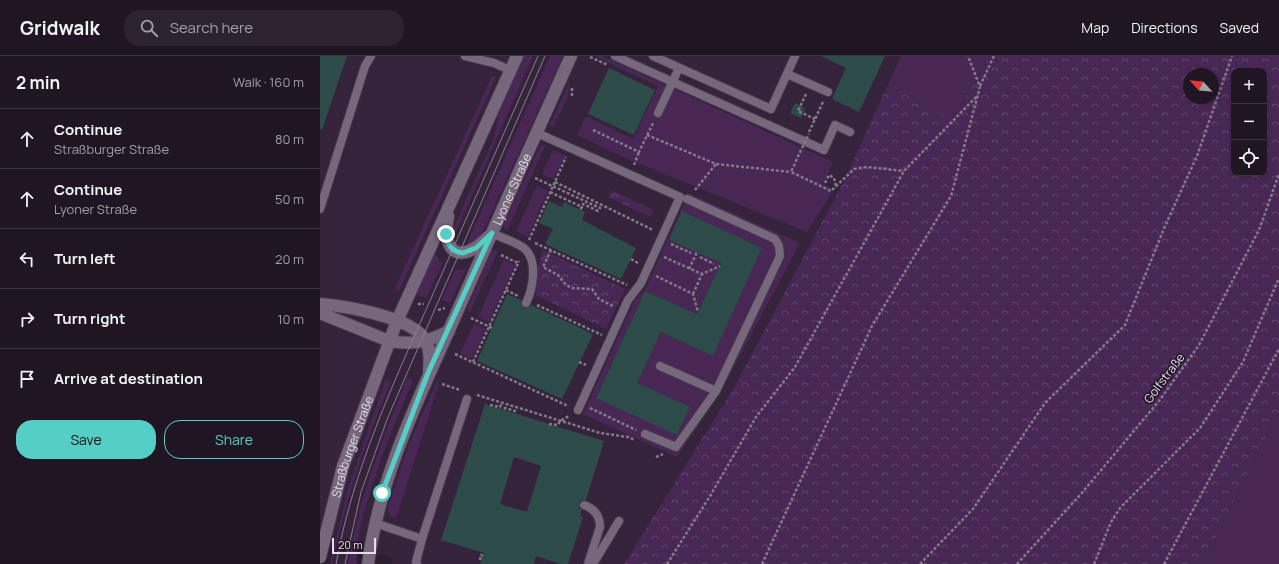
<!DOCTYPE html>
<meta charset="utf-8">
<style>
:root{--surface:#201623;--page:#2d2330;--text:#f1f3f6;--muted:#a29fa6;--line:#3d3541;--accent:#55cec5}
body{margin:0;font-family:Manrope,sans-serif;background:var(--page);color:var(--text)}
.controls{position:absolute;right:12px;top:12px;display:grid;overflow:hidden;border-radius:8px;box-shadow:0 2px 6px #0003}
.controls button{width:36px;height:36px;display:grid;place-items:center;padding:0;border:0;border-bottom:1px solid var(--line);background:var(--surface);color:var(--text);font:20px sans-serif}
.compass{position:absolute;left:863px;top:12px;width:36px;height:36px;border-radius:50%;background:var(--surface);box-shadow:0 2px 6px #0003;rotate:296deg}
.scale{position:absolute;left:12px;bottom:10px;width:44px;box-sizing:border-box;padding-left:4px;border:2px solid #e6deea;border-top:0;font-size:11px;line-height:14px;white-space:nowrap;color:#e6deea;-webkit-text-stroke:3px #211425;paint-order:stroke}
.stop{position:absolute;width:12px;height:12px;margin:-9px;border:3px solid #55cec5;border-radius:50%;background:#fff}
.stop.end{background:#55cec5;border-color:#fff;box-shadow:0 1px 4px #0008}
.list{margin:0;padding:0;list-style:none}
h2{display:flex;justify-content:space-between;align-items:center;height:52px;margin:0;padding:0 16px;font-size:17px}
h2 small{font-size:13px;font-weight:400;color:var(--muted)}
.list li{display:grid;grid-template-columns:26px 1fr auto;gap:12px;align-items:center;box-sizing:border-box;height:60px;padding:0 16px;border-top:1px solid var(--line)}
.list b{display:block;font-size:15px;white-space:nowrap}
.list p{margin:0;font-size:13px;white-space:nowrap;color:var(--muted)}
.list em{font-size:13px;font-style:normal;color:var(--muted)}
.actions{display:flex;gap:8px;padding:12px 16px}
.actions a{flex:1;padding:9px 0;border:1px solid var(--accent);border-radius:16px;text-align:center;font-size:14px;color:var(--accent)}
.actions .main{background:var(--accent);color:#111}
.icon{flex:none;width:22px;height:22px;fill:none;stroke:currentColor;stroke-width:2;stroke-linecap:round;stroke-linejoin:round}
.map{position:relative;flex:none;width:959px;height:508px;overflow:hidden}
header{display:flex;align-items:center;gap:24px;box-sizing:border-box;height:56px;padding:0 20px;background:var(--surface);border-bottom:1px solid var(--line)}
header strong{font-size:19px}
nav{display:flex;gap:22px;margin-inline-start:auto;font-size:14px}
.search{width:280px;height:36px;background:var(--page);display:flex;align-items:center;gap:10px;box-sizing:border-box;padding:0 14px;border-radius:16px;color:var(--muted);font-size:15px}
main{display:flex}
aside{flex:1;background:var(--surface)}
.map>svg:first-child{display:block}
.built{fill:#34233b}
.grass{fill:#492755;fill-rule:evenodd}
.forest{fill:url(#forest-crowns);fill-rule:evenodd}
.building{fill:#2d4c49;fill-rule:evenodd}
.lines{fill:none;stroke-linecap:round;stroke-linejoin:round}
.service-casing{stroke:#463b4a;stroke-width:10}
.minor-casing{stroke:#463b4a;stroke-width:14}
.secondary-casing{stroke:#463b4a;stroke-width:14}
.path{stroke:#837988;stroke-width:2.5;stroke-dasharray:3 2;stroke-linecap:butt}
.service{stroke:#76677c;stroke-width:8}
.minor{stroke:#76677c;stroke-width:12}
.secondary{stroke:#76677c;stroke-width:12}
.tram{stroke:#877d8c;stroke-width:1}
.path-bridge{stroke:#837988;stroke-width:2.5;stroke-dasharray:3 2;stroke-linecap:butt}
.route{stroke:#55cec5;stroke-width:5}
.labels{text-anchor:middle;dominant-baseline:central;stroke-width:3;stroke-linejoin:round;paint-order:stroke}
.street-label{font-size:12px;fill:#e6deea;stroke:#211425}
</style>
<header>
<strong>Gridwalk</strong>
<div class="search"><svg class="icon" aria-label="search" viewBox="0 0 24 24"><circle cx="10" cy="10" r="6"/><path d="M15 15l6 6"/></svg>Search here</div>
<nav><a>Map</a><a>Directions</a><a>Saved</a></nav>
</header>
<main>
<aside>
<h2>2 min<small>Walk · 160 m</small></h2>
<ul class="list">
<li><svg class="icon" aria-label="ahead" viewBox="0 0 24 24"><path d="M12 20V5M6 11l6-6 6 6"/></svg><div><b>Continue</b><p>Straßburger Straße</p></div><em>80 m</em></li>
<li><svg class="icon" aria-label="ahead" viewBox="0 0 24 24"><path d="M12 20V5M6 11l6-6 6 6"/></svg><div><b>Continue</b><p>Lyoner Straße</p></div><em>50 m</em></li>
<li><svg class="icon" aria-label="left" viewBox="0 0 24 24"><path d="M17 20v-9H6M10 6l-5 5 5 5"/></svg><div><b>Turn left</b></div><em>20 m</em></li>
<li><svg class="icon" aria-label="right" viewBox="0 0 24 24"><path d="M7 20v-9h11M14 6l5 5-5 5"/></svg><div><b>Turn right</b></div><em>10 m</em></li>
<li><svg class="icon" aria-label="arrive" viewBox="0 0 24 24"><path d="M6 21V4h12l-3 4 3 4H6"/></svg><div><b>Arrive at destination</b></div></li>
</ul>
<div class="actions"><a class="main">Save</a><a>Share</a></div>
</aside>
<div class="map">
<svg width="959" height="508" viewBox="0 0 959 508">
<defs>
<pattern id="forest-crowns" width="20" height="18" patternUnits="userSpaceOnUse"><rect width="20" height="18" fill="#492755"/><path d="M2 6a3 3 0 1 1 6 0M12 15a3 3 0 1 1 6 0" fill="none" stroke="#63466e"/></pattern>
</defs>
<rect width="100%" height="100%" fill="#2a1e2f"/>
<path class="built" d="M 0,0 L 581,0 L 525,123 L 413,333 L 304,508 L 71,508 L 73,502 L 38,493 L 37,508 L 10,508 L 15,487 L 0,482 Z"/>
<path class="grass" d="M 204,0 L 213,0 L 133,183 L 133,173 L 174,82 L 179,56 Z
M 230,0 L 243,0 L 158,186 L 145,192 Z
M 277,0 L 282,0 L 513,106 L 503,128 L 514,133 L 487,176 L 310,104 L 257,79 L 266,60 L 313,83 L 338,30 L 276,1 Z
M 581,0 L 669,0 L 633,62 L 567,30 Z
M 172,20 L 176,21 L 78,237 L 75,232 Z
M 250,25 L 248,40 L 233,72 L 230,68 Z
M 226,88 L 187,175 L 183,170 L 220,90 Z
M 233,94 L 245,100 L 234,123 L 222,118 Z
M 217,129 L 228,135 L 208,181 L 196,175 Z
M 369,137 L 480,187 L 400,337 L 357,401 L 263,358 L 314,246 L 325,233 ZM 362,155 L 442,192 L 393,300 L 341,276 L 317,327 L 370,351 L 357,379 L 276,341 L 325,235 L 377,258 L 401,207 L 349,184 Z
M 172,193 L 178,195 L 150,256 L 147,254 Z
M 115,196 L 122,208 L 106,242 L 96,238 Z
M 184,203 L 195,209 L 169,266 L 158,261 Z
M 146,213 L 130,247 L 122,243 L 135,214 Z
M 154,268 L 166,273 L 152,303 L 140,297 Z
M 87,322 L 93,325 C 77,361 62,398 50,436 C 43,459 35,484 37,508 L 28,508 C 38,444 63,382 87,322 Z
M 65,324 L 71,326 C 45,387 26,443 12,508 L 10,508 L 27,436 Z
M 117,325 L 119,326 L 117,334 L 76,462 L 71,460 L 67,454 L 88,390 Z
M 959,355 L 959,508 L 883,508 Z"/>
<path class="forest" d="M 669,0 L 959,0 L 959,355 L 883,508 L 304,508 L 413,333 L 525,123 L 567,30 L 633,62 ZM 914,15 L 944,15 L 944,117 L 914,117 ZM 869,18 L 893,18 L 893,42 L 869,42 Z
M 291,134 L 333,154 L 330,161 L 288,141 Z
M 223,194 L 305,233 L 286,273 L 215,239 C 221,225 215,210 223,194 Z"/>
<path class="building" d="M 0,0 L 27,0 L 2,74 L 0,73 Z
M 501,0 L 565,0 L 539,56 L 512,43 L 526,12 Z
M 289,12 L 335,34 L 314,79 L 268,58 Z
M 475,47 L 485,52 L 481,62 L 470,57 Z
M 229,145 L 242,151 L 244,146 L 265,156 L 262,164 L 316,192 L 301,223 L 225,188 L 233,173 L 219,167 Z
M 362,155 L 442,192 L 393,300 L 341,276 L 317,327 L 370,351 L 357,379 L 276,342 L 325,235 L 377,258 L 401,207 L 349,184 Z
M 187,238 L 201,244 L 201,248 L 204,252 L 207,252 L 211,249 L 273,278 L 242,343 L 157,305 Z
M 165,348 L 284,385 L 266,444 L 261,444 L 259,447 L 259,452 L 262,454 L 260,460 L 263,461 L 248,508 L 241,508 L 216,500 L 214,508 L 160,508 L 164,497 L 121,484 ZM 194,401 L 221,410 L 207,456 L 180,448 Z"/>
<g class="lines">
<g class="service-casing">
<path id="service" d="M 145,0 L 174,7 L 190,14
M 295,0 L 504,94 L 515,69 L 530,76
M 333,0 L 451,53 L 475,0
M 467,18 L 508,36
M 338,57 L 359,12
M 217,77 L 360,141 L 321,227 L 308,244 L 258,354
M 0,153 L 45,10 L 51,0
M 172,177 C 181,182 197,186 205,193 C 218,205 213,233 206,247
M 340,310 L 396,335
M 325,378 L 356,391 L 396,335 L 460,200 L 459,190 L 455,183 L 367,143
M 264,449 C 275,453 280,460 280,471 L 268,508
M 55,467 L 102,483 L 96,506 L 97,508
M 102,483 L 147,343
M 273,508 L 299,465"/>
</g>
<g class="minor-casing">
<g id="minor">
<path id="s1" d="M 0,501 L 23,410 L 77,265"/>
</g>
</g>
<g class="secondary-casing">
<g id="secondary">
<path d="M 128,160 C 121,198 141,209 168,181"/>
<path d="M 0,248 C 24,250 93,261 105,284 C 110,292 110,304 109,314"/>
<path d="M 0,257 L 69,285 C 92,289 108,286 129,275"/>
<path d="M 77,265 L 197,0"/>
<path id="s2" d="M 48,508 C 59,425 95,350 129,274 C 169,183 210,91 251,0"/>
</g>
</g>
<path class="path" d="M 270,1 L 288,9
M 660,30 L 674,0
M 486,38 L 478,55 L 495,63
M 252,40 L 252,32
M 273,74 L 319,96 L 333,67
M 489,76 L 503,46
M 327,79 L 396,108 L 471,116
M 481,94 L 471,116 L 511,135 L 534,113 L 547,111 L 584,115
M 314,109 L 319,96
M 215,122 L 280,152 L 278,155 L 263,148 L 262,151
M 235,126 L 333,174
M 505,127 L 509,119 L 514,122 L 516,130
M 375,134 L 396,108
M 230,136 L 262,151 L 260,154
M 209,184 L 246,101
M 215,187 L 307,229
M 351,188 L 371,197
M 231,194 L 223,211 L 238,219 L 246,229 L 252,232 L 272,233 L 279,243 L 293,250
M 181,199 L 198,207
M 344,201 L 382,218 L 400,210
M 380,201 L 394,208
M 311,203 L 318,207
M 369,213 L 377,196
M 336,220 L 373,238 L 378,256
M 186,234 L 198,240
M 373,238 L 382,218
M 98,248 L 104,248
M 217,249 L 282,279
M 118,254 L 125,252
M 151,262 L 172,272
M 135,298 L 248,350
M 153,306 L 199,205
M 259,306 L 266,309
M 122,328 L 140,334
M 157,339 L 280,377 L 308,381 L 315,384
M 170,349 L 180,351 L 182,347
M 270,352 L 316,374
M 184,353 L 185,352 L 195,355 L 196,351
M 229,368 L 238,369 L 240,365 L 249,360
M 336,401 L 343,398
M 160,504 L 161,499 L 163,500
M 347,508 L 390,440 L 436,361 L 475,311 L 584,115 L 658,39
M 442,508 L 552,270 L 631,140 L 660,31 L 648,0
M 600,508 L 653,453 L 725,347 L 805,269 L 845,170 L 877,100 L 912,0
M 697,508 L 761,438 L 839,345 L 879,289 L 939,174 L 959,118
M 774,508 L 791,466 L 800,452 L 880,372 L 923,306 L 959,222
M 844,508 L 959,293"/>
<use href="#service" class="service"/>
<use href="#minor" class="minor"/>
<use href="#secondary" class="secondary"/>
<path class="tram" d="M 16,508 C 33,413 74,326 113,238 C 148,159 183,79 218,0
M 25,508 L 41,436 L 68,361 L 225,0"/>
<path class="path-bridge" d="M 482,92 L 489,78"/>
</g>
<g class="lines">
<path class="route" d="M 62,437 L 108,317 L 172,177 L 156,192 L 143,197 C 132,196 127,188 126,178"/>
</g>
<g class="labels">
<g class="street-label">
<text stroke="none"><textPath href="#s2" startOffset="403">Lyoner Straße</textPath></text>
<text transform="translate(844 322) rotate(-53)">Golfstraße</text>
<text stroke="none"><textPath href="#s1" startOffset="115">Straßburger Straße</textPath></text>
</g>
</g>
</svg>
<div class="controls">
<button>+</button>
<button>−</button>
<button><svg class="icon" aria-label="locate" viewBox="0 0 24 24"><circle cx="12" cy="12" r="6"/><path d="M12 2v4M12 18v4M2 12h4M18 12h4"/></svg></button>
</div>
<svg class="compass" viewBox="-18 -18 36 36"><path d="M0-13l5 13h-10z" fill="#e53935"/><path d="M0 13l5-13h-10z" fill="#a29fa6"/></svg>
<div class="scale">20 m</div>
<div class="stop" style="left:62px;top:437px"></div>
<div class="stop end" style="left:126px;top:178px"></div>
</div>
</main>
